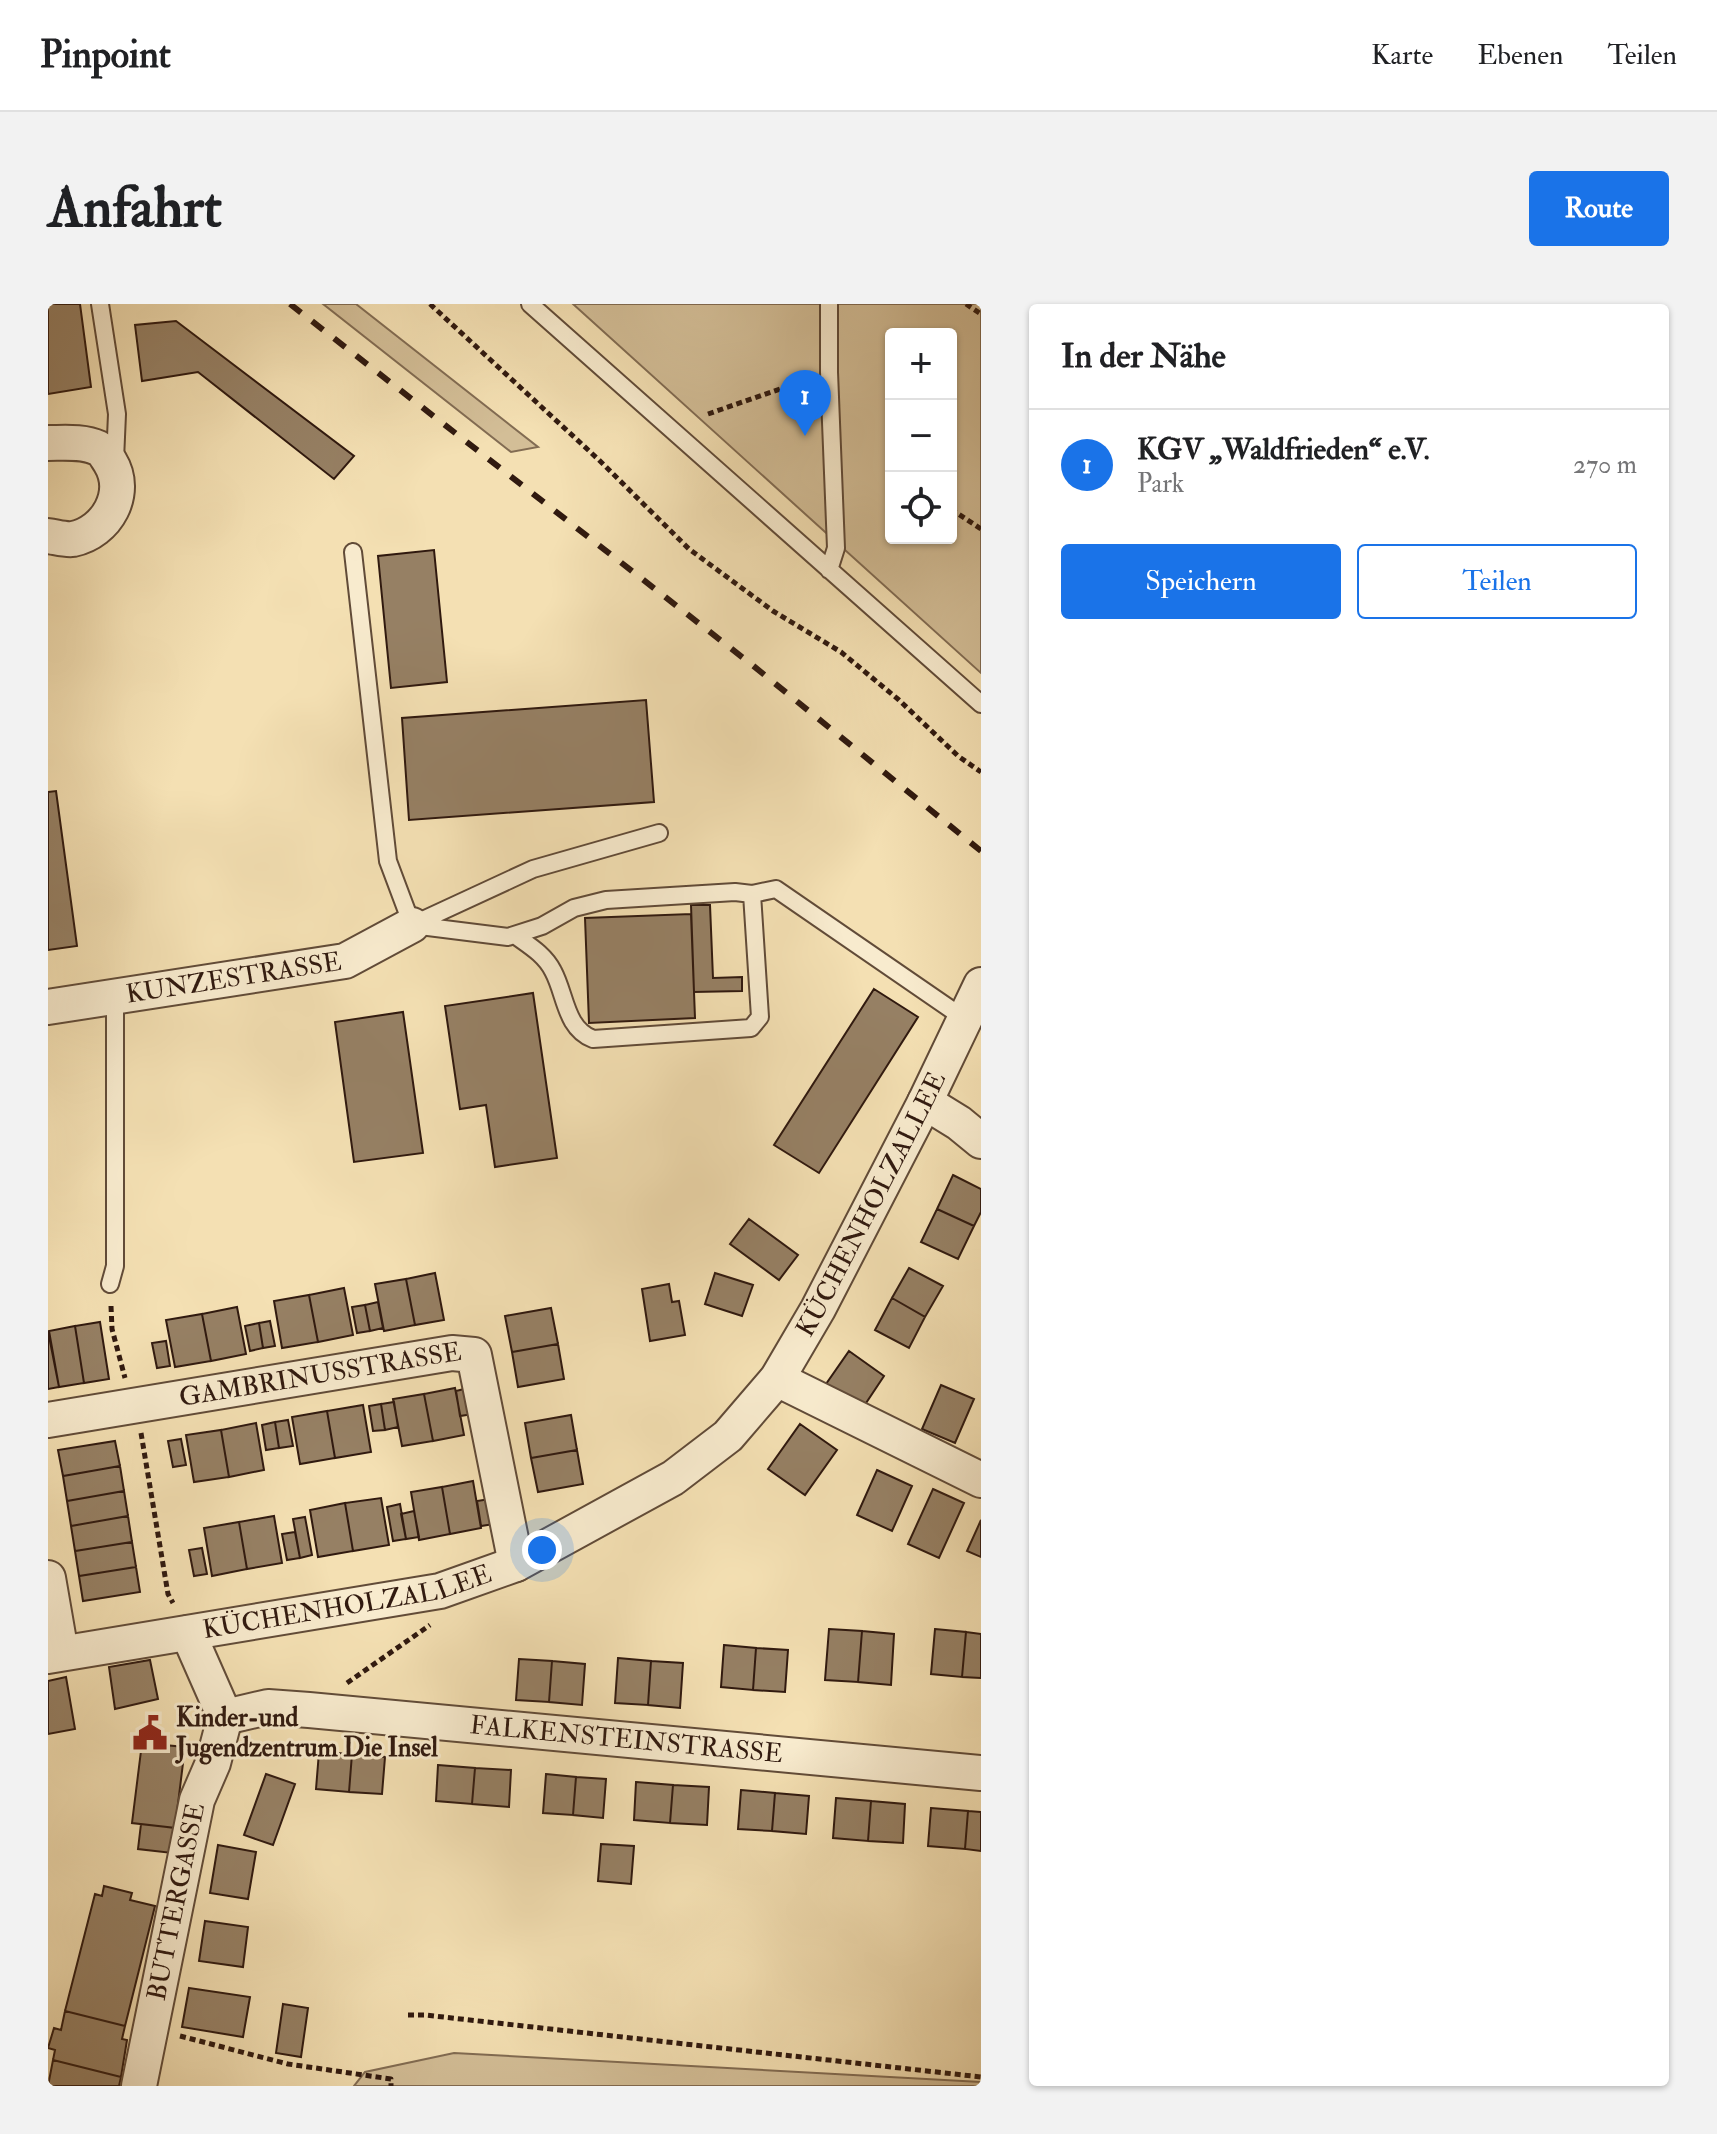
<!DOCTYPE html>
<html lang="de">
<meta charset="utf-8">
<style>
:root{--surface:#fff;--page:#f2f2f2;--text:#202124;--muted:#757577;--line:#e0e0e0;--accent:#1a73e8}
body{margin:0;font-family:"IM FELL Double Pica",serif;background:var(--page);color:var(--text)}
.controls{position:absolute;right:24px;top:24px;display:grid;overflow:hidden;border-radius:8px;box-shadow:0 2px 6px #0004}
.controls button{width:72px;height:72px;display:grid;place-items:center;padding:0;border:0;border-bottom:2px solid var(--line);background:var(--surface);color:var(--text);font:40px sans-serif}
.you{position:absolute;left:494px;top:1246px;width:28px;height:28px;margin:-20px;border:6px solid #fff;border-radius:50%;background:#1a73e8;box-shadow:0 0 0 12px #1a73e833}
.badge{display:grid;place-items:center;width:52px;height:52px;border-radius:50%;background:var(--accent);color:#fff;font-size:26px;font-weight:700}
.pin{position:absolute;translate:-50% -66px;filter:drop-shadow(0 2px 4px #0008)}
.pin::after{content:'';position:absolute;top:42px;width:28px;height:24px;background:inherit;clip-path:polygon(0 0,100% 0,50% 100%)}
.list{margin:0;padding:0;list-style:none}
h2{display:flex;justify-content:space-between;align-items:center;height:104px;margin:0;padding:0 32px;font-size:34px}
h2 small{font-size:26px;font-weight:400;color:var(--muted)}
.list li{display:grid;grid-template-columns:52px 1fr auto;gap:24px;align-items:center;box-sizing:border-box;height:112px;padding:0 32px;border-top:2px solid var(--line)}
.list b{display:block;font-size:30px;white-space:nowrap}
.list p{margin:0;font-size:26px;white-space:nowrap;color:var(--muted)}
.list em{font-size:26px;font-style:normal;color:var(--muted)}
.actions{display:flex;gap:16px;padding:24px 32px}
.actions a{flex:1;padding:18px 0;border:2px solid var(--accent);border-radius:8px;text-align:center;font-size:28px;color:var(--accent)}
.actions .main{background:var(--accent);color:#fff}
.icon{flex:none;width:44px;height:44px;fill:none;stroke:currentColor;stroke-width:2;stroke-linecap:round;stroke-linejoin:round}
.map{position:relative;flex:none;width:933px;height:1782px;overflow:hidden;border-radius:8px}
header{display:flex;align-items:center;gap:48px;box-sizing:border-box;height:112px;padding:0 40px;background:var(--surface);border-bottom:2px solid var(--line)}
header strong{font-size:38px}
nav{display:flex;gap:44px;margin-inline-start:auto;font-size:28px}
.intro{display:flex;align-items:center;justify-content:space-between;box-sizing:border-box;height:192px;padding:0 48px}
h1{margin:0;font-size:56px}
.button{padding:20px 36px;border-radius:8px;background:var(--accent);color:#fff;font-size:28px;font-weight:700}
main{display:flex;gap:48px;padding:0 48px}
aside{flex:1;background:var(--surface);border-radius:8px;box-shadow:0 2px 6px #0004}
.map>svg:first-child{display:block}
.green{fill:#d3be97;stroke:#826c53;stroke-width:2;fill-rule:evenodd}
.building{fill:#968064;stroke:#30190f;stroke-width:2}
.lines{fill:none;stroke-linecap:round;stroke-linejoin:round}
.service-casing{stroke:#614b38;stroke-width:20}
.minor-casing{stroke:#614b38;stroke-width:38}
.path{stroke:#30190f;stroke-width:5;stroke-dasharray:6 4;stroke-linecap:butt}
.service{stroke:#f8ebce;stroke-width:16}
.minor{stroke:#f8ebce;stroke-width:34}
.rail{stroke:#30190f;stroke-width:6;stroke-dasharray:14 14;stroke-linecap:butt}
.labels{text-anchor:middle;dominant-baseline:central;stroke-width:6;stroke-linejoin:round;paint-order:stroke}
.street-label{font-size:26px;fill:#30190f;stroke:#f8ebce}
.poi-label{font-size:26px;font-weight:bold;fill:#30190f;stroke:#f8ebce;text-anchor:start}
</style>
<header>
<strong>Pinpoint</strong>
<nav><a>Karte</a><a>Ebenen</a><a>Teilen</a></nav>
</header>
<div class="intro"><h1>Anfahrt</h1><a class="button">Route</a></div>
<main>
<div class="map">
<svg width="933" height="1782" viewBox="0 0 933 1782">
<rect width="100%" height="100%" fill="#f4e0b3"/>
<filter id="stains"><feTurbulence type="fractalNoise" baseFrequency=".0025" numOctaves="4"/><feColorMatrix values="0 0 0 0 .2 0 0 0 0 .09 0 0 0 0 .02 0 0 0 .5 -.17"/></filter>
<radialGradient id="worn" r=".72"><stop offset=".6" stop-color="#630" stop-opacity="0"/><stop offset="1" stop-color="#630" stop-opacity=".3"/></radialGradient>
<path class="green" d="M 275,0 L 308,0 L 490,143 L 463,148 Z
M 525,0 L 933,0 L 933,369 ZM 843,30 L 903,30 L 903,234 L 843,234 Z
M 406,1749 L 933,1778 L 933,1782 L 306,1782 L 317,1768 Z"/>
<path class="building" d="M 0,0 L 32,0 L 43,83 L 0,90 Z
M 128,17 L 306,152 L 286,175 L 150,68 L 94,77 L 87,21 Z
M 386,246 L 399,378 L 343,384 L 330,252 Z
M 598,396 L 606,498 L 361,516 L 354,414 Z
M 8,487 L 29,642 L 0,646 L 0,488 Z
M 643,601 L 662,601 L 665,674 L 694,673 L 694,687 L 646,688 Z
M 643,610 L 647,714 L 541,719 L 537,614 Z
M 826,685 L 870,713 L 771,869 L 726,841 Z
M 485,689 L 509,854 L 447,863 L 438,801 L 412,805 L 397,702 Z
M 355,708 L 375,849 L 306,858 L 287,718 Z
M 905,871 L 933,885 L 933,908 L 926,922 L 889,905 Z
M 889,905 L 926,922 L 910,955 L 873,938 Z
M 701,915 L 750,951 L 731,976 L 682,940 Z
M 861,964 L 895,982 L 877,1013 L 844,994 Z
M 387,969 L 396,1016 L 367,1021 L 358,975 Z
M 667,969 L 705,981 L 694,1012 L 657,1000 Z
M 358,975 L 367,1021 L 336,1027 L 327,980 Z
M 621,980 L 624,998 L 631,997 L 637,1031 L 602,1037 L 594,985 Z
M 296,984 L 305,1031 L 270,1038 L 261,991 Z
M 261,991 L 270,1038 L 234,1044 L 226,997 Z
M 844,994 L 877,1013 L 861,1044 L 827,1026 Z
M 330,998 L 335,1024 L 322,1027 L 317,1001 Z
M 317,1001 L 322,1027 L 309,1029 L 304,1003 Z
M 189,1003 L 198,1050 L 163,1057 L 154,1010 Z
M 503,1004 L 510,1040 L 464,1048 L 457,1012 Z
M 154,1010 L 163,1057 L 127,1063 L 118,1016 Z
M 222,1017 L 227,1042 L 215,1044 L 211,1019 Z
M 52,1018 L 61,1075 L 36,1079 L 27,1022 Z
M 211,1019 L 215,1044 L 202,1047 L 197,1022 Z
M 27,1022 L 36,1079 L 11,1083 L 1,1027 Z
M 0,1027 L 11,1083 L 0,1085 Z
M 118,1037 L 122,1062 L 109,1064 L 104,1039 Z
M 510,1040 L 516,1075 L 470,1083 L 464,1048 Z
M 801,1047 L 836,1072 L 814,1105 L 778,1080 Z
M 893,1081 L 926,1095 L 907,1139 L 874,1125 Z
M 407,1084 L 416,1131 L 385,1137 L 376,1090 Z
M 420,1084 L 425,1110 L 412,1112 L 408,1087 Z
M 376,1090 L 385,1137 L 354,1142 L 345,1095 Z
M 346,1098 L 350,1123 L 337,1126 L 333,1100 Z
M 333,1100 L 337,1126 L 325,1127 L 321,1102 Z
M 315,1101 L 323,1148 L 287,1154 L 279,1107 Z
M 279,1107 L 287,1154 L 252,1160 L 244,1113 Z
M 523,1111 L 529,1146 L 483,1154 L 477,1119 Z
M 240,1116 L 245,1142 L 231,1144 L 227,1118 Z
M 227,1118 L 231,1144 L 218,1146 L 214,1121 Z
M 208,1119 L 216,1166 L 181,1173 L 173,1126 Z
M 752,1120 L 789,1146 L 757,1191 L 720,1165 Z
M 173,1126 L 181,1173 L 146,1178 L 138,1131 Z
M 133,1135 L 138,1161 L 125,1163 L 120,1137 Z
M 67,1137 L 72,1162 L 15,1172 L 10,1146 Z
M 529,1146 L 535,1180 L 490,1188 L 483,1154 Z
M 72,1162 L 76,1187 L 19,1197 L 15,1172 Z
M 829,1166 L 864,1182 L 844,1227 L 809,1211 Z
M 425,1177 L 433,1224 L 402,1230 L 394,1183 Z
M 394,1183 L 402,1230 L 371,1236 L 363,1188 Z
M 885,1185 L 916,1199 L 891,1254 L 860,1240 Z
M 76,1187 L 80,1212 L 23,1222 L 19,1197 Z
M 333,1194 L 341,1241 L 305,1247 L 297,1199 Z
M 442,1195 L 446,1220 L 433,1222 L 429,1197 Z
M 297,1199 L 305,1247 L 270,1253 L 262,1206 Z
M 352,1200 L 358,1235 L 345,1237 L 339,1203 Z
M 366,1207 L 371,1233 L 358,1235 L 353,1210 Z
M 80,1212 L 84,1238 L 27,1247 L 23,1222 Z
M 226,1212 L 234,1259 L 199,1265 L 191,1218 Z
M 257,1213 L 264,1251 L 252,1254 L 245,1215 Z
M 933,1216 L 933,1253 L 919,1247 Z
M 191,1218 L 199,1265 L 164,1272 L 156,1224 Z
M 247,1228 L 252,1254 L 239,1256 L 234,1230 Z
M 84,1238 L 88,1263 L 31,1272 L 27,1247 Z
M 154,1244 L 159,1270 L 146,1272 L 141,1246 Z
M 88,1263 L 92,1288 L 35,1297 L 31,1272 Z
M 781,1325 L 814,1327 L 810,1378 L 777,1376 Z
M 887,1325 L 918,1328 L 914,1373 L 883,1370 Z
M 814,1327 L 846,1330 L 843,1381 L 810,1378 Z
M 918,1328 L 933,1330 L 933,1374 L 914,1373 Z
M 676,1341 L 708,1344 L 705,1386 L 673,1383 Z
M 708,1344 L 740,1346 L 737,1388 L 705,1386 Z
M 570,1354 L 603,1357 L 600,1401 L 567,1399 Z
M 471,1355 L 504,1357 L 501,1398 L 468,1396 Z
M 102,1356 L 110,1395 L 67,1405 L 61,1363 Z
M 504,1357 L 537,1360 L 534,1401 L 501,1398 Z
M 603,1357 L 635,1359 L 632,1404 L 600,1401 Z
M 18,1373 L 27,1425 L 0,1430 L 0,1377 Z
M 94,1439 L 137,1443 L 127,1524 L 84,1519 Z
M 271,1448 L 304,1450 L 301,1488 L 268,1485 Z
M 304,1450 L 337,1453 L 334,1490 L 301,1488 Z
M 390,1461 L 427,1464 L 424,1500 L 388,1497 Z
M 427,1464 L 463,1466 L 461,1503 L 424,1500 Z
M 218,1470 L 247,1480 L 225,1541 L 196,1531 Z
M 498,1470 L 528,1473 L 525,1511 L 495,1509 Z
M 528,1473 L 558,1475 L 555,1514 L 525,1511 Z
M 588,1478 L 625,1481 L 622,1519 L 586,1516 Z
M 625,1481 L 661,1483 L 659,1521 L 622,1519 Z
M 693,1486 L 727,1489 L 724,1527 L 690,1525 Z
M 727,1489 L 761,1492 L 758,1530 L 724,1527 Z
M 788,1494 L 823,1497 L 820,1537 L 785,1534 Z
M 823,1497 L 857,1500 L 855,1539 L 820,1537 Z
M 883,1504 L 920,1507 L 917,1545 L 880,1542 Z
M 920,1507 L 933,1508 L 933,1547 L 917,1545 Z
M 93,1520 L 127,1524 L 124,1549 L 90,1545 Z
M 553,1540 L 586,1542 L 583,1580 L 550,1577 Z
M 170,1541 L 208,1548 L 200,1595 L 162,1589 Z
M 56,1582 L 84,1589 L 82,1596 L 107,1602 L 77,1722 L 17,1707 L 47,1590 L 54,1592 Z
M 157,1617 L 200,1623 L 195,1663 L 151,1657 Z
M 141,1684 L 202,1693 L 195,1733 L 134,1723 Z
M 235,1700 L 260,1704 L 253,1753 L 228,1749 Z
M 17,1707 L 77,1722 L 74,1735 L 79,1736 L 73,1773 L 5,1756 L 7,1746 L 0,1744 L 6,1724 L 13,1726 Z
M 5,1756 L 73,1773 L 71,1782 L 0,1782 Z"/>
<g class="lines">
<g class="service-casing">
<path id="service" d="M 52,0 L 69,110 L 67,156
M 482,0 L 933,400
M 781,0 L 781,68 L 788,244 L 781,266
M 305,248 L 340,557 L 364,621
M 704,590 L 728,585 L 917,715
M 364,621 L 460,633 L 494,622 L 526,604 L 558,596 L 687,588 L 704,590 L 712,713 L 703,724 L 545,735 C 517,724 518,691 505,667 C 497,651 482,642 468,632
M 364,621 L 485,565 L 611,529
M 62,980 L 67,962 L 67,693"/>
</g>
<g class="minor-casing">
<g id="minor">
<path d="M 0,139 C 16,139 35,137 50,144 C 56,147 58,152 62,158 C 81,189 59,228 25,235 C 17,236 8,233 0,232"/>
<path id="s1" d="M 0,703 L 297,657 L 364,621"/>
<path d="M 877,798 L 911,819 L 933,837"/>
<path d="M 729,1075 L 933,1176"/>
<path id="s2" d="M 0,1116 L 404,1049 L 426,1051 L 468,1260"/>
<path d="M 0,1274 L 13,1349"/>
<path id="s3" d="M 0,1352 L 392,1287 L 468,1260 L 625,1174 L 680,1132 L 729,1075 L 770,1005 L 877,798 L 933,681"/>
<path id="s4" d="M 177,1413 L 220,1403 L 261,1406 L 933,1469"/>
<path id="s5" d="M 91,1782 L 149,1496 L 165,1459 L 177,1413 L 140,1329"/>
</g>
</g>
<path class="path" d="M 382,0 L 551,156 L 641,245 L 725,307 L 793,348 L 851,396 L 910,452 L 933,468
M 918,0 L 933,10
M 660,110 L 761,75
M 903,205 L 933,225
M 63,1002 L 64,1025 L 77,1074
M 93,1129 L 120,1290 L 125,1299
M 299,1379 L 382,1321
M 360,1711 L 377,1711 L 933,1773
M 132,1732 L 240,1760 L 343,1775 L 343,1782"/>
<use href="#service" class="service"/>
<use href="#minor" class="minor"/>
<path class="rail" d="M 242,0 L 703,360 L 933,547"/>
</g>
<defs>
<g id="civic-bare" transform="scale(2.76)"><path d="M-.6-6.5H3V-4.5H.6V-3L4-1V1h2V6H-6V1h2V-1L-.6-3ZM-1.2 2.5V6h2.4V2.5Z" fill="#8f2418" stroke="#f8ebce" stroke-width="2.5" paint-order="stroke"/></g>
</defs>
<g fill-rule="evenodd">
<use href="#civic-bare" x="102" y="1429"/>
</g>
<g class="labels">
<g class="street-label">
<text stroke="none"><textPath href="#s1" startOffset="188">KUNZESTRASSE</textPath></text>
<text stroke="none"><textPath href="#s3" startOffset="1000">KÜCHENHOLZALLEE</textPath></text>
<text stroke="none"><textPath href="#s2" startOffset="276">GAMBRINUSSTRASSE</textPath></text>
<text stroke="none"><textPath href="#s3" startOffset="304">KÜCHENHOLZALLEE</textPath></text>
<text stroke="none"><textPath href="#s4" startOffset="404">FALKENSTEINSTRASSE</textPath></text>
<text stroke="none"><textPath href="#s5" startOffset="188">BUTTERGASSE</textPath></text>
</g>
<g class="poi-label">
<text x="128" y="1414">Kinder-und<tspan x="128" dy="30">Jugendzentrum Die Insel</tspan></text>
</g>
</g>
<rect width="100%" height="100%" filter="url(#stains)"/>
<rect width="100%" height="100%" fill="url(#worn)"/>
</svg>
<div class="controls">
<button>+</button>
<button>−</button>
<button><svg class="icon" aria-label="locate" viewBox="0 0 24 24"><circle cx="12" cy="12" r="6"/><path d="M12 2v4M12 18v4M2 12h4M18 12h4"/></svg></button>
</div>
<div class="you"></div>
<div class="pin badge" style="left:757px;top:132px">1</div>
</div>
<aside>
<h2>In der Nähe<small></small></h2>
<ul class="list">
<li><span class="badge">1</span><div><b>KGV „Waldfrieden“ e.V.</b><p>Park</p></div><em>270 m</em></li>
</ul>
<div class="actions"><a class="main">Speichern</a><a>Teilen</a></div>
</aside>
</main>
